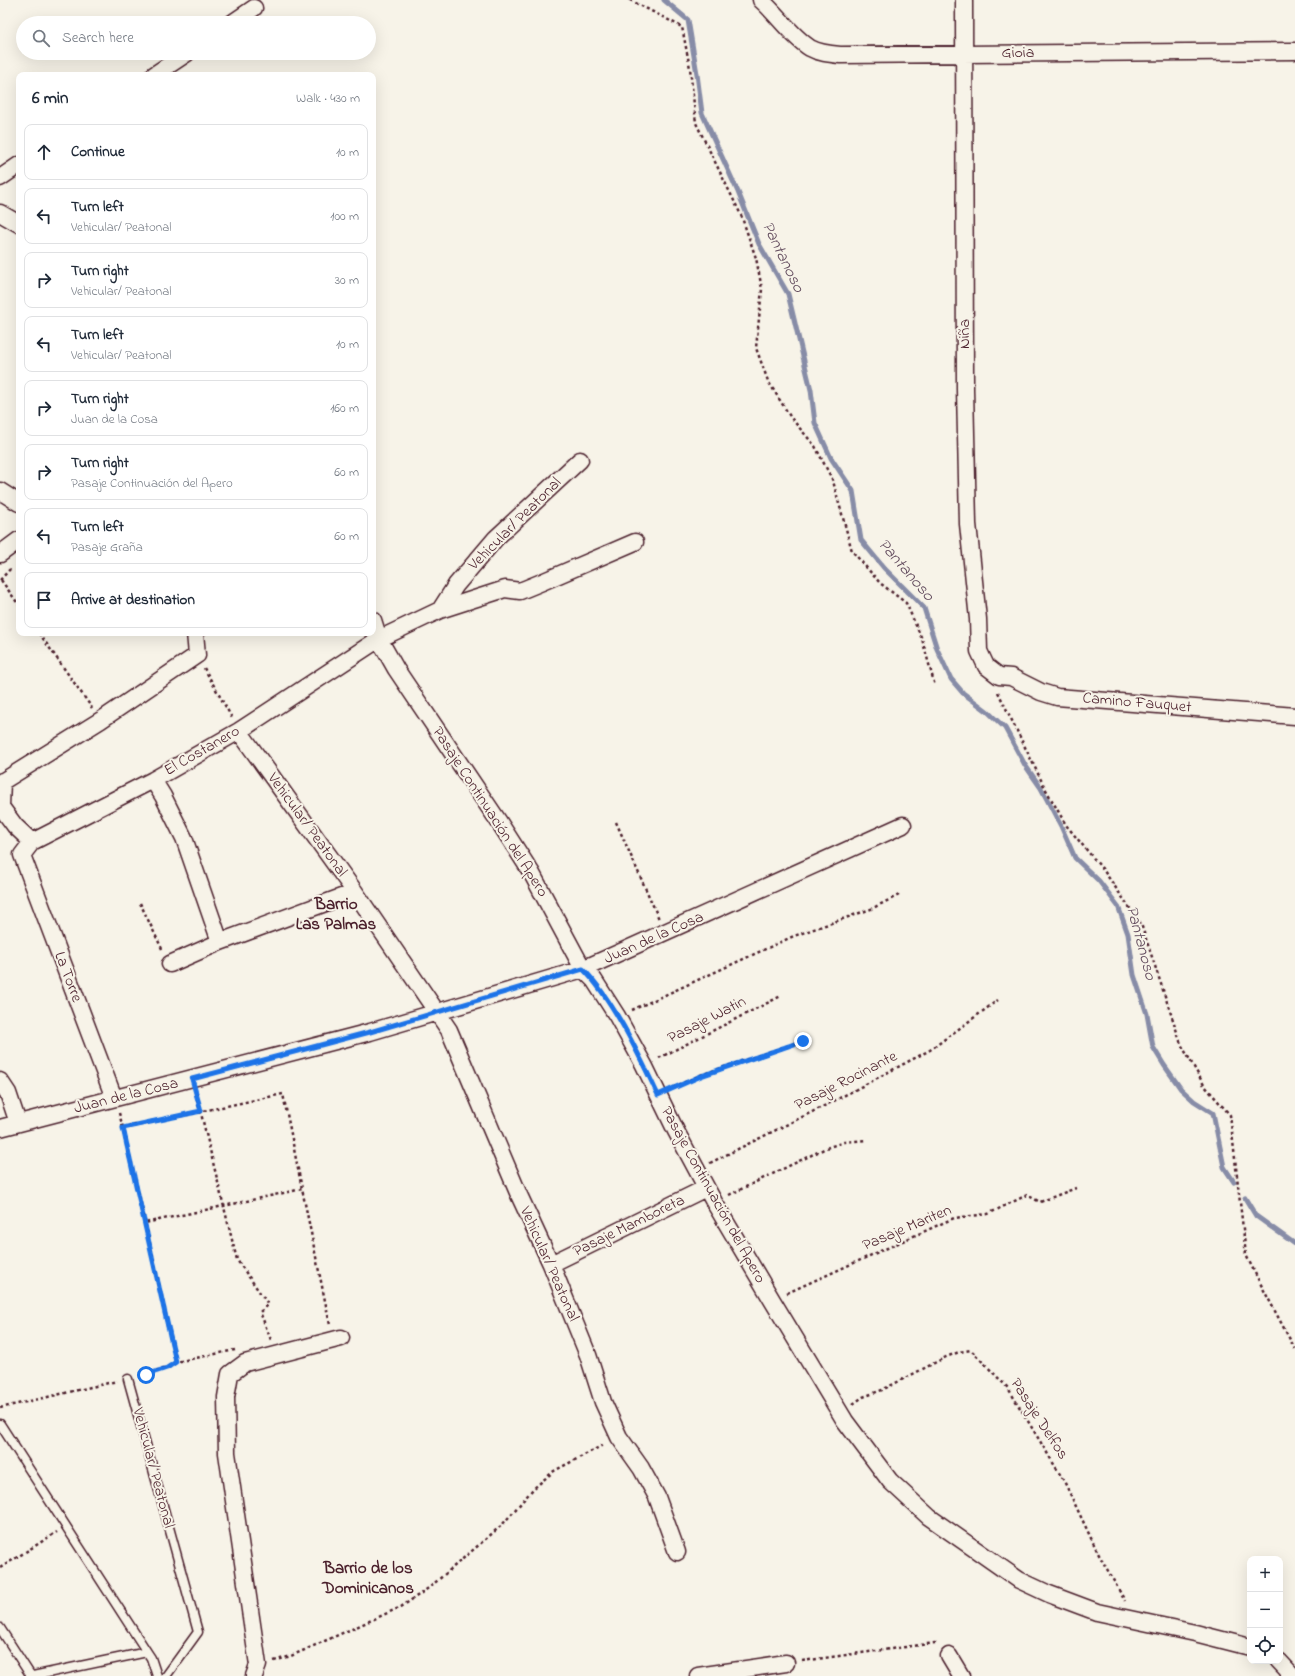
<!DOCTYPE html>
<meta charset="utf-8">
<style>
:root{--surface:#fff;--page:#f6f6f7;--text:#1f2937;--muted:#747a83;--line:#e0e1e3}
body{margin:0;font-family:"Indie Flower",sans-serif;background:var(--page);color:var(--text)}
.controls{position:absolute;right:12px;bottom:12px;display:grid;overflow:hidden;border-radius:8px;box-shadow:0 4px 16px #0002}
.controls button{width:36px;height:36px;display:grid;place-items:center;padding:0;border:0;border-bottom:1px solid var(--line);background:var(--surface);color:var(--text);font:20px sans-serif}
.stop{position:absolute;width:12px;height:12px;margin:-9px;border:3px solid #1a73e8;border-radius:50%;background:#fff}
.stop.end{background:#1a73e8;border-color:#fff;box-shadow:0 1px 4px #0008}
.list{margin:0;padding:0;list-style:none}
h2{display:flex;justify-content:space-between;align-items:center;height:52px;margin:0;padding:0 16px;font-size:17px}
h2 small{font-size:13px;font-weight:400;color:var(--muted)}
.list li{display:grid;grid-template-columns:26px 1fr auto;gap:12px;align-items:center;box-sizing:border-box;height:56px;margin:0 8px 8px;padding:0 8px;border:1px solid var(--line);border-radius:8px}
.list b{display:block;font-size:15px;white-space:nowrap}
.list p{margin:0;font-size:13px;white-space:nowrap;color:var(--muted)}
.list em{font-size:13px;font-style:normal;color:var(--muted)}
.icon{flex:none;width:22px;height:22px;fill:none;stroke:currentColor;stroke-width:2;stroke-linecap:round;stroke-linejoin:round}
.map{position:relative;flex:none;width:1295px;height:1676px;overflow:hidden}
.search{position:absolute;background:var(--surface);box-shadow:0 4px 16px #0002;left:16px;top:16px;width:360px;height:44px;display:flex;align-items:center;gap:10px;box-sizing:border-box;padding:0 14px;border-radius:22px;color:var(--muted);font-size:15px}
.panel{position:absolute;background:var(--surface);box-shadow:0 4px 16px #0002;left:16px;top:72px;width:360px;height:564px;border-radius:8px}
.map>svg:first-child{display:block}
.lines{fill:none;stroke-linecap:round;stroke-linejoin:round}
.stream{stroke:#878ca7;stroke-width:5}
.lane-casing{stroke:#4a1f2b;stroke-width:11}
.street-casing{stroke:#4a1f2b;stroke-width:19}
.path{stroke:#4a1f2b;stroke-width:2.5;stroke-dasharray:3 3;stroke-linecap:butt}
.lane{stroke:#f7f3e8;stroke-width:8}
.street{stroke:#f7f3e8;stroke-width:16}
.route{stroke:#1a73e8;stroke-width:5}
.labels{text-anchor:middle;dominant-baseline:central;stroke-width:4;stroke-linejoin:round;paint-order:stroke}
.street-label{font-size:16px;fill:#4a1f2b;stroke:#f7f3e8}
.water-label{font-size:17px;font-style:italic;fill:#634c5e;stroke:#f7f3e8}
.neighbourhood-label{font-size:17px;font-weight:bold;fill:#4a1f2b;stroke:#f7f3e8}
</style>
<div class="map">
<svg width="1295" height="1676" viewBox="0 0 1295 1676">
<rect width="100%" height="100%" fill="#f7f3e8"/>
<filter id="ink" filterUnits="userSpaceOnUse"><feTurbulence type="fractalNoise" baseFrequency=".025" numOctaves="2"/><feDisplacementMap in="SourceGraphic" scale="8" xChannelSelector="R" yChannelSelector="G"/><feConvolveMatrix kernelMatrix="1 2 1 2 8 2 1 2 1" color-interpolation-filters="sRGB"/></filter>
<g filter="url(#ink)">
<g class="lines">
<path class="stream" d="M 664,0 L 688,20 L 697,74 L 702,113 L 738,192 L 759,244 L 788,294 L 811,390 L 815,423 L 831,458 L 853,491 L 861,540 L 884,568 L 924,608 L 937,649 L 951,679 L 963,693 L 987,711 L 1005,728 L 1025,765 L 1041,788 L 1061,826 L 1075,858 L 1099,881 L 1118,906 L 1128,934 L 1134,975 L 1147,1014 L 1153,1047 L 1164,1065 L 1181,1089 L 1194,1101 L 1213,1113 L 1224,1167 L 1234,1182
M 1245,1198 L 1256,1216 L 1295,1244"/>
<g class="lane-casing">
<path id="lane" d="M 128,1379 L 198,1632 L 166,1676
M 0,1424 L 147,1652
M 0,1628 L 31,1676
M 33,1676 L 147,1652 L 151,1658 L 157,1676"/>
</g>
<g class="street-casing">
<path id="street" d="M 761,0 C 778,15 791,36 810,48 C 819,53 829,54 840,55 L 1295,51
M 964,0 L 965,389 L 968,524 L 978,619 L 979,651 L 986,666 L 999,676 L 1011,677 L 1041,692 L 1057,697 L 1295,716
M 232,23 L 254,8
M 154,75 L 187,53
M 0,178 L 19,165
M 0,213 L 19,224
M 0,491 L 19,503
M 0,554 L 19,540
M 440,610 L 456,585 L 496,538 L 580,460
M 373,620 L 379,639 L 396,669 L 499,822 L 531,872 L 583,969 L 594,980 L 617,1016 L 644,1065 L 676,1131 L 714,1202 L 772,1300 L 845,1421 L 890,1481 L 929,1517 L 1019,1580 L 1049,1594 L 1097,1612 L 1195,1633 L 1250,1647
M 239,731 L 355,892 L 449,1030 L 519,1195 L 551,1264 L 588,1355 L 603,1402 L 619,1437 L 641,1468 L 657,1497 L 677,1552
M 153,780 L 163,796 L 184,838 L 220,942
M 2,781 L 1,807 L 15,826 L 32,842
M 0,783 L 101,720 L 197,655 L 195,633
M 170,964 L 220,942 L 355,892
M 0,1081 L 8,1093 L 18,1123
M 114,1098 L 22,855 L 32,842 L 153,780 L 239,731 L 379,639 L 440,610 L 505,589 L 520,591 L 542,582 L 635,542
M 0,1128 L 370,1032 L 583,969 L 903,825
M 551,1264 L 706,1188
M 949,1656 L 961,1676
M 1278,1661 L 1292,1676
M 254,1676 L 258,1665 L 227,1453 L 226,1397 L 230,1374 L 245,1363 L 341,1338
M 698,1676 L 786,1663"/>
</g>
<path class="path" d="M 630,0 L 682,27 L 690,68 L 696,123 L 741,215 L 756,258 L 762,289 L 756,348 L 768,381 L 791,418 L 815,446 L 833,481 L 852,551 L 880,583 L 906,603 L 922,639 L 935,686
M 0,580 L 12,567
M 1,580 L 19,605
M 39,633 L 92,708
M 204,668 L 232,718
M 998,692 L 1045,788 L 1066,825 L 1104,871 L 1141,924 L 1181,1044 L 1204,1085 L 1230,1115 L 1246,1255 L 1258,1279 L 1295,1349
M 616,822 L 659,919
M 140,903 L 163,951
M 632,1010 L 794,936 L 871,909 L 901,894
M 659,1058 L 781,996
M 673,1088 L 701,1075 L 803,1041
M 196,1093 L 237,1260 L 268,1304 L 260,1312 L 271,1340
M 119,1113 L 123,1128
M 710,1163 L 832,1102 L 930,1050 L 998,1000
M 729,1195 L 826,1148 L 844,1142 L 866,1140
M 145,1223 L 123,1128 L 283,1094 L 302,1189
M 787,1293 L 954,1218 L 988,1214 L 1027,1195 L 1040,1202 L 1076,1188
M 235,1350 L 176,1362 L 145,1223 L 302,1189 L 330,1325
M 139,1376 L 167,1368 L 176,1362
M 853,1404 L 863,1397 L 882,1390 L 946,1357 L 959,1352 L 971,1350 L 1008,1388 L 1064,1481 L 1098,1553 L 1125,1601
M 0,1408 L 117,1381
M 0,1568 L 57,1532
M 274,1661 L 291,1656 L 401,1607 L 430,1587 L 502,1525 L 533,1489 L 554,1471 L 605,1444
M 802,1661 L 935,1643 L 937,1646"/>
<use href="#lane" class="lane"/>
<use href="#street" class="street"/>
</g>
</g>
<g class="lines" filter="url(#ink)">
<path class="route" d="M 146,1375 L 167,1368 L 176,1362 L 123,1128 L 201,1111 L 192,1079 L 370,1032 L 583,969 C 613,999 640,1057 658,1095 L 701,1076 L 803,1041"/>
</g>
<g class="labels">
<g class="street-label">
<text x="1018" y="53">Gioia</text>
<text transform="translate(965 334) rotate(-90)">Niña</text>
<text transform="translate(515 524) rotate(-45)">Vehicular/ Peatonal</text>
<text transform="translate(1137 703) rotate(5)">Camino Fauquet</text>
<text transform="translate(202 751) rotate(-30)">El Costanero</text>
<text transform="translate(490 812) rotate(57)">Pasaje Continuación del Apero</text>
<text transform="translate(307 825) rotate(54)">Vehicular/ Peatonal</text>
<text transform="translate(654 938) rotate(-24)">Juan de la Cosa</text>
<text transform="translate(68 977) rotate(69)">La Torre</text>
<text transform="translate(707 1020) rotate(-27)">Pasaje Watin</text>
<text transform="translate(846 1081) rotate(-27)">Pasaje Rocinante</text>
<text transform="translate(126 1096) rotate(-14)">Juan de la Cosa</text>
<text transform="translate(713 1195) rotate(61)">Pasaje Continuación del Apero</text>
<text transform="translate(629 1226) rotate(-26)">Pasaje Mamboreta</text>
<text transform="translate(907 1228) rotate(-23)">Pasaje Mariten</text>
<text transform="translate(549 1264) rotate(66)">Vehicular/ Peatonal</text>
<text transform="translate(1039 1419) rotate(57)">Pasaje Delfos</text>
<text transform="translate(153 1468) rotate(75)">Vehicular/ Peatonal</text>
</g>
<g class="water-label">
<text transform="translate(783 257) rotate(64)">Pantanoso</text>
<text transform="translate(906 570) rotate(49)">Pantanoso</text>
<text transform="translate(1141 943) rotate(75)">Pantanoso</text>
</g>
<g class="neighbourhood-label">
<text x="336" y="904">Barrio<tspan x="336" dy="20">Las Palmas</tspan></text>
<text x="368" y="1568">Barrio de los<tspan x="368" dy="20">Dominicanos</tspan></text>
</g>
</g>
</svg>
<div class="controls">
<button>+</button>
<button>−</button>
<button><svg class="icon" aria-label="locate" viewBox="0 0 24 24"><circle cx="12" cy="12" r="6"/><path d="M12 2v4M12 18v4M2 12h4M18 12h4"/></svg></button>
</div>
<div class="stop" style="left:146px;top:1375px"></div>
<div class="stop end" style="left:803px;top:1041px"></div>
<div class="search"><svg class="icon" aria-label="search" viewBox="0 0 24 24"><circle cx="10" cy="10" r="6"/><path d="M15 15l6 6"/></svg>Search here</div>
<section class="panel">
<h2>6 min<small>Walk · 430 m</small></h2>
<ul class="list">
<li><svg class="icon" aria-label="ahead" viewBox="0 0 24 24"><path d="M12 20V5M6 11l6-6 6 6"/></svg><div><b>Continue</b></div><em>10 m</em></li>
<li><svg class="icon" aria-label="left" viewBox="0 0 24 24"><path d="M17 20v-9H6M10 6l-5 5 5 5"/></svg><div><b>Turn left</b><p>Vehicular/ Peatonal</p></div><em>100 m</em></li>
<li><svg class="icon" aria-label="right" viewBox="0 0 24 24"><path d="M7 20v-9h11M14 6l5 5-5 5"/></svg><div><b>Turn right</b><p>Vehicular/ Peatonal</p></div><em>30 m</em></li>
<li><svg class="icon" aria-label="left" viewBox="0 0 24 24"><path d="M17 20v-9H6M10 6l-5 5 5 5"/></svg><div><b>Turn left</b><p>Vehicular/ Peatonal</p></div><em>10 m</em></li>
<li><svg class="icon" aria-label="right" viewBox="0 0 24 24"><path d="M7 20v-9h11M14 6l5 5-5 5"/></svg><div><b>Turn right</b><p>Juan de la Cosa</p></div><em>160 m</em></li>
<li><svg class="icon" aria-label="right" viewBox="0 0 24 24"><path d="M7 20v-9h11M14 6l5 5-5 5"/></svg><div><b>Turn right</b><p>Pasaje Continuación del Apero</p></div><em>60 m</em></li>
<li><svg class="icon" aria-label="left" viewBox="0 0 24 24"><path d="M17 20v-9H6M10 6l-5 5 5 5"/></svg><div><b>Turn left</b><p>Pasaje Graña</p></div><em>60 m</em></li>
<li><svg class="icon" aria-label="arrive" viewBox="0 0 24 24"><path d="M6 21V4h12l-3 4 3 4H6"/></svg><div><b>Arrive at destination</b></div></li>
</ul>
</section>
</div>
